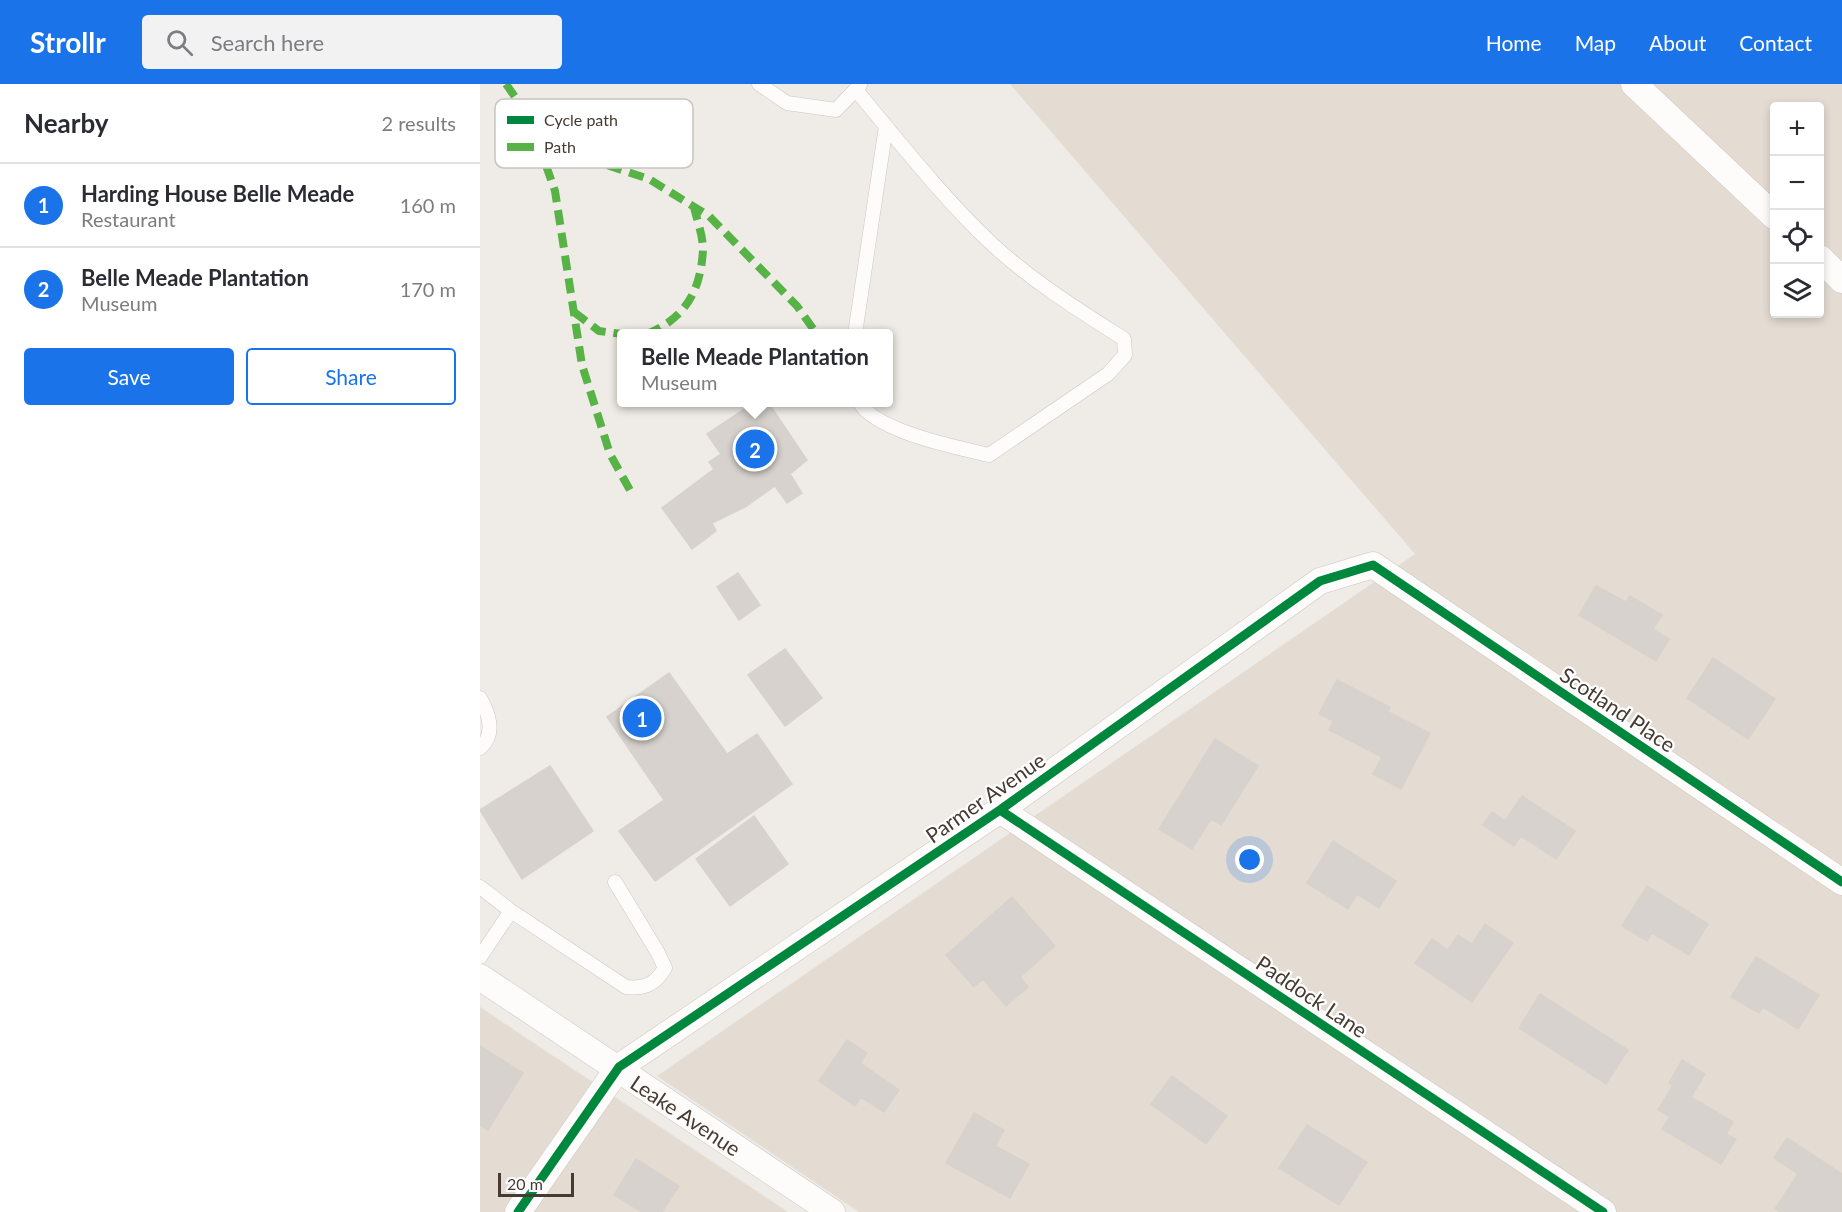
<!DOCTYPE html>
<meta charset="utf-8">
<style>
:root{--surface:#fff;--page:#f2f2f3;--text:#2b2b33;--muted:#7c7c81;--line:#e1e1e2;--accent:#1a73e8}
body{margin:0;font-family:Lato,sans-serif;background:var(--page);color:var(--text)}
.controls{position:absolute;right:18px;top:18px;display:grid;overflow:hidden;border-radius:6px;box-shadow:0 3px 9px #0003}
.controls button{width:54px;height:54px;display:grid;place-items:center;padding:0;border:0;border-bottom:2px solid var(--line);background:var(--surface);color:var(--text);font:30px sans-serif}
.scale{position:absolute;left:18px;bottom:15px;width:76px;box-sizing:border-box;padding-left:6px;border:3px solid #463b32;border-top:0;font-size:16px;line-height:21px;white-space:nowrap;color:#463b32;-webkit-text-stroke:4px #fff;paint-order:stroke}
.you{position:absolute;left:770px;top:776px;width:21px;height:21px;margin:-15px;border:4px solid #fff;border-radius:50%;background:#1a73e8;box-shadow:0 0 0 9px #1a73e833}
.badge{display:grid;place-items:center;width:39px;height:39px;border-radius:50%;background:var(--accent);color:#fff;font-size:20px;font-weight:700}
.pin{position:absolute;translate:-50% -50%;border:3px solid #fff;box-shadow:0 2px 6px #0006}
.popup{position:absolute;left:137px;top:245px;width:276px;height:78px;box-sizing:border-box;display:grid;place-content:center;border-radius:6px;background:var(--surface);filter:drop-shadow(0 2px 4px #0005);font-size:20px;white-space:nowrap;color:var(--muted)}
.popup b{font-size:22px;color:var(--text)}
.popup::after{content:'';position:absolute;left:50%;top:100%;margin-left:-12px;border:12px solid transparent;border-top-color:var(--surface)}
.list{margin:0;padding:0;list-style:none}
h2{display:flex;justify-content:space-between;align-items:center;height:78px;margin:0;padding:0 24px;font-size:26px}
h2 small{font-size:20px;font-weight:400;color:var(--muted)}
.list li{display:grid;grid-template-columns:39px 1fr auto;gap:18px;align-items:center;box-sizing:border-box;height:84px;padding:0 24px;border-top:2px solid var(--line)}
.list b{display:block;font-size:22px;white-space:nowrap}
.list p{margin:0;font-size:20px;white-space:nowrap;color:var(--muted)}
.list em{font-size:20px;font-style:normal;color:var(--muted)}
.actions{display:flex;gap:12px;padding:18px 24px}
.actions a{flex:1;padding:14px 0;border:2px solid var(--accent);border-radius:6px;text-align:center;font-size:21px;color:var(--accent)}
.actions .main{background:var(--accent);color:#fff}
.icon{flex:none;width:33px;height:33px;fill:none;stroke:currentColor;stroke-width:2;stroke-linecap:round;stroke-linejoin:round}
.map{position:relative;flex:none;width:1362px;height:1128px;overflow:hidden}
header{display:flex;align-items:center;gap:36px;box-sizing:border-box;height:84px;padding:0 30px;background:var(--accent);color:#fff}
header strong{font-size:28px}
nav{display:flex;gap:33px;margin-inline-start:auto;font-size:21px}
.search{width:420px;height:54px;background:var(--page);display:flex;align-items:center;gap:15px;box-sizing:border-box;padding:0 21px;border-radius:6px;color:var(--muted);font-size:22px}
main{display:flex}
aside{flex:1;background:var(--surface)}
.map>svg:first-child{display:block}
.residential{fill:#e4dcd3;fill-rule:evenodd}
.building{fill:#d7d2cd;stroke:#d8d2cc;stroke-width:1.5}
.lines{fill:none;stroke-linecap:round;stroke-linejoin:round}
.lane-casing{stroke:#ccc7c2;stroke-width:15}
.street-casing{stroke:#ccc7c2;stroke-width:27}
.lane{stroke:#fdfcfb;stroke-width:14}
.street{stroke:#fdfcfb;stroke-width:26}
.quiet{stroke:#57b346;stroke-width:8;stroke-dasharray:15 8;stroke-linecap:butt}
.cycleway-casing{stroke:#fff;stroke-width:13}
.cycleway{stroke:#00873e;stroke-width:9}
.labels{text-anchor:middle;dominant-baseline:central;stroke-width:4.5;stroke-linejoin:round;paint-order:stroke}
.street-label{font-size:21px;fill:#463b32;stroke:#fff}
.key{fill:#fff;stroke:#c8c4c2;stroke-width:1.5}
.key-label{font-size:16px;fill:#463b32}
</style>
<header>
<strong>Strollr</strong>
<div class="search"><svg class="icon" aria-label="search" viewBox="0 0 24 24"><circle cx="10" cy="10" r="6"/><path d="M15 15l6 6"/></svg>Search here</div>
<nav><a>Home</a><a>Map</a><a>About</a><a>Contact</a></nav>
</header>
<main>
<aside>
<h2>Nearby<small>2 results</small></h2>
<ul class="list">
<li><span class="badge">1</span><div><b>Harding House Belle Meade</b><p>Restaurant</p></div><em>160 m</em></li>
<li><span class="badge">2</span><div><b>Belle Meade Plantation</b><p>Museum</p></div><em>170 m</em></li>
</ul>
<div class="actions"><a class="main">Save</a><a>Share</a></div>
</aside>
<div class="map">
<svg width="1362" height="1128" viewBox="0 0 1362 1128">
<rect width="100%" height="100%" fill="#efebe6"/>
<path class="residential" d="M 530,0 L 1362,0 L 1362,1128 L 379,1128 L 177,992 L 935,470 ZM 1294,22 L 1340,22 L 1340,230 L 1294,230 Z
M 0,923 L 308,1128 L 0,1128 Z"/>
<path class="building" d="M 275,318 L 288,318 L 327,376 L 310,390 L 322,409 L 307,419 L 295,402 L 265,423 L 232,439 L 236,447 L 212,465 L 182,424 L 234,385 L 229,378 L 241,370 L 227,350 Z
M 258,489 L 280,521 L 259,536 L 237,503 Z
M 1116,502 L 1146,518 L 1150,512 L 1182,531 L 1173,545 L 1189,555 L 1176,577 L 1099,531 Z
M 305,565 L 342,614 L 305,642 L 268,591 Z
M 1233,574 L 1295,615 L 1268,655 L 1207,614 Z
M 189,589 L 247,670 L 277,650 L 312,700 L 175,797 L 139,747 L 184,716 L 127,633 Z
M 857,596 L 910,623 L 908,628 L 950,649 L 921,705 L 893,690 L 902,673 L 849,646 L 853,637 L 839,630 Z
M 735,655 L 778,682 L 741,741 L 731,735 L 712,765 L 679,745 Z
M 70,682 L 113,747 L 42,795 L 0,726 Z
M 1042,712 L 1095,747 L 1076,775 L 1041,752 L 1034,762 L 1003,741 L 1012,728 L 1025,737 Z
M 274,732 L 308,780 L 250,822 L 216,775 Z
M 853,757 L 916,797 L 899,824 L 877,810 L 868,825 L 827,799 Z
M 1167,802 L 1228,840 L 1209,871 L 1172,849 L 1167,857 L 1142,842 Z
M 532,813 L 575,862 L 540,893 L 548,903 L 526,922 L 503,895 L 494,903 L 466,871 Z
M 1005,840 L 1033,859 L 992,918 L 935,879 L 952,855 L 968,866 L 978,851 L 992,860 Z
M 1276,873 L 1339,911 L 1318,945 L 1283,923 L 1279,929 L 1251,913 Z
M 1060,910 L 1148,966 L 1126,1000 L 1039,944 Z
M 367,956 L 387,969 L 380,979 L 419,1006 L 404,1028 L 381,1013 L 375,1022 L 339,997 Z
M 0,962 L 43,989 L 8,1046 L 0,1041 Z
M 1202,976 L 1225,990 L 1211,1013 L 1253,1038 L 1246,1050 L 1256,1055 L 1241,1080 L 1182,1045 L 1190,1033 L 1178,1026 L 1193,1001 L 1189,999 Z
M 692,992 L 747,1032 L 726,1060 L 671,1020 Z
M 494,1029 L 524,1046 L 515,1062 L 549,1080 L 530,1114 L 466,1079 Z
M 827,1041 L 887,1078 L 859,1121 L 799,1084 Z
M 1307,1054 L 1362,1090 L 1362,1128 L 1301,1128 L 1295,1125 L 1318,1090 L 1294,1074 Z
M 156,1075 L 199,1102 L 182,1128 L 162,1128 L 134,1111 Z"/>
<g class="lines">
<g class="lane-casing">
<path id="lane" d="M 279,0 L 307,19 L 356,26 L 380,1
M 376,6 C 420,59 463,114 513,161 C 552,197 600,227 644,255 L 645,271 L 628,290 L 509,371 C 476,363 397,348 379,318
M 375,250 L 406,42
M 0,614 C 9,629 16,651 0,664
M 0,803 L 31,827 L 146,903 C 166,905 175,900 185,884 L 178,869 L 135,798
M 0,873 L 31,827"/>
</g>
<g class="street-casing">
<g id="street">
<path d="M 1154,0 L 1294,132"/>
<path d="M 1340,174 L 1362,196"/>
<path d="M 520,726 L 1123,1128"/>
<path id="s1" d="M 0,893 L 352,1128"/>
<path d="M 38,1128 L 139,983 L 520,726 L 840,497 L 893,481 L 1362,798"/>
</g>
</g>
<use href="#lane" class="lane"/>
<use href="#street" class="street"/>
<path class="quiet" d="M 26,0 L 49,33 L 75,107 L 102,281 L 130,370 L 151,408
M 51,35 L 81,66 L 169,95 L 229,132 L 317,222 L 334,246
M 94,228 L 119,247 L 142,250
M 167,250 C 206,234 221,206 223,165 C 223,152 217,136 214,123"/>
<g class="cycleway-casing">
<path id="cycleway" d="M 520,726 L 1123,1128
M 38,1128 L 139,983 L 520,726 L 840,497 L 893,481 L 1362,798"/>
</g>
<use href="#cycleway" class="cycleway"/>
</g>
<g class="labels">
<g class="street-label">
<text transform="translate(1138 625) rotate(34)">Scotland Place</text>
<text transform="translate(505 713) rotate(-35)">Parmer Avenue</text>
<text transform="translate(832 912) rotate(34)">Paddock Lane</text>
<text stroke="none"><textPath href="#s1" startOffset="248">Leake Avenue</textPath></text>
</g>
</g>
<rect x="15" y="15" width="198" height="69" rx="9" class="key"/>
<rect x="27" y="32" width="27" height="8" fill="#00873e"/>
<rect x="27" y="59" width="27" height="8" fill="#57b346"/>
<g class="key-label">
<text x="64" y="42">Cycle path</text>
<text x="64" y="69">Path</text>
</g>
</svg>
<div class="controls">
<button>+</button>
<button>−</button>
<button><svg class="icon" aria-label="locate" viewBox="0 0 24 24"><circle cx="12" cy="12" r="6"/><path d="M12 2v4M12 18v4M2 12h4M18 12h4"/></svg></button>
<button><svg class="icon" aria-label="layers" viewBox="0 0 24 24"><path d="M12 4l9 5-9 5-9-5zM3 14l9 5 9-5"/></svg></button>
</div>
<div class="scale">20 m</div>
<div class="you"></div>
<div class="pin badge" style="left:162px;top:634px">1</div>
<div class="pin badge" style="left:275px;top:365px">2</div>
<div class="popup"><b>Belle Meade Plantation</b>Museum</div>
</div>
</main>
